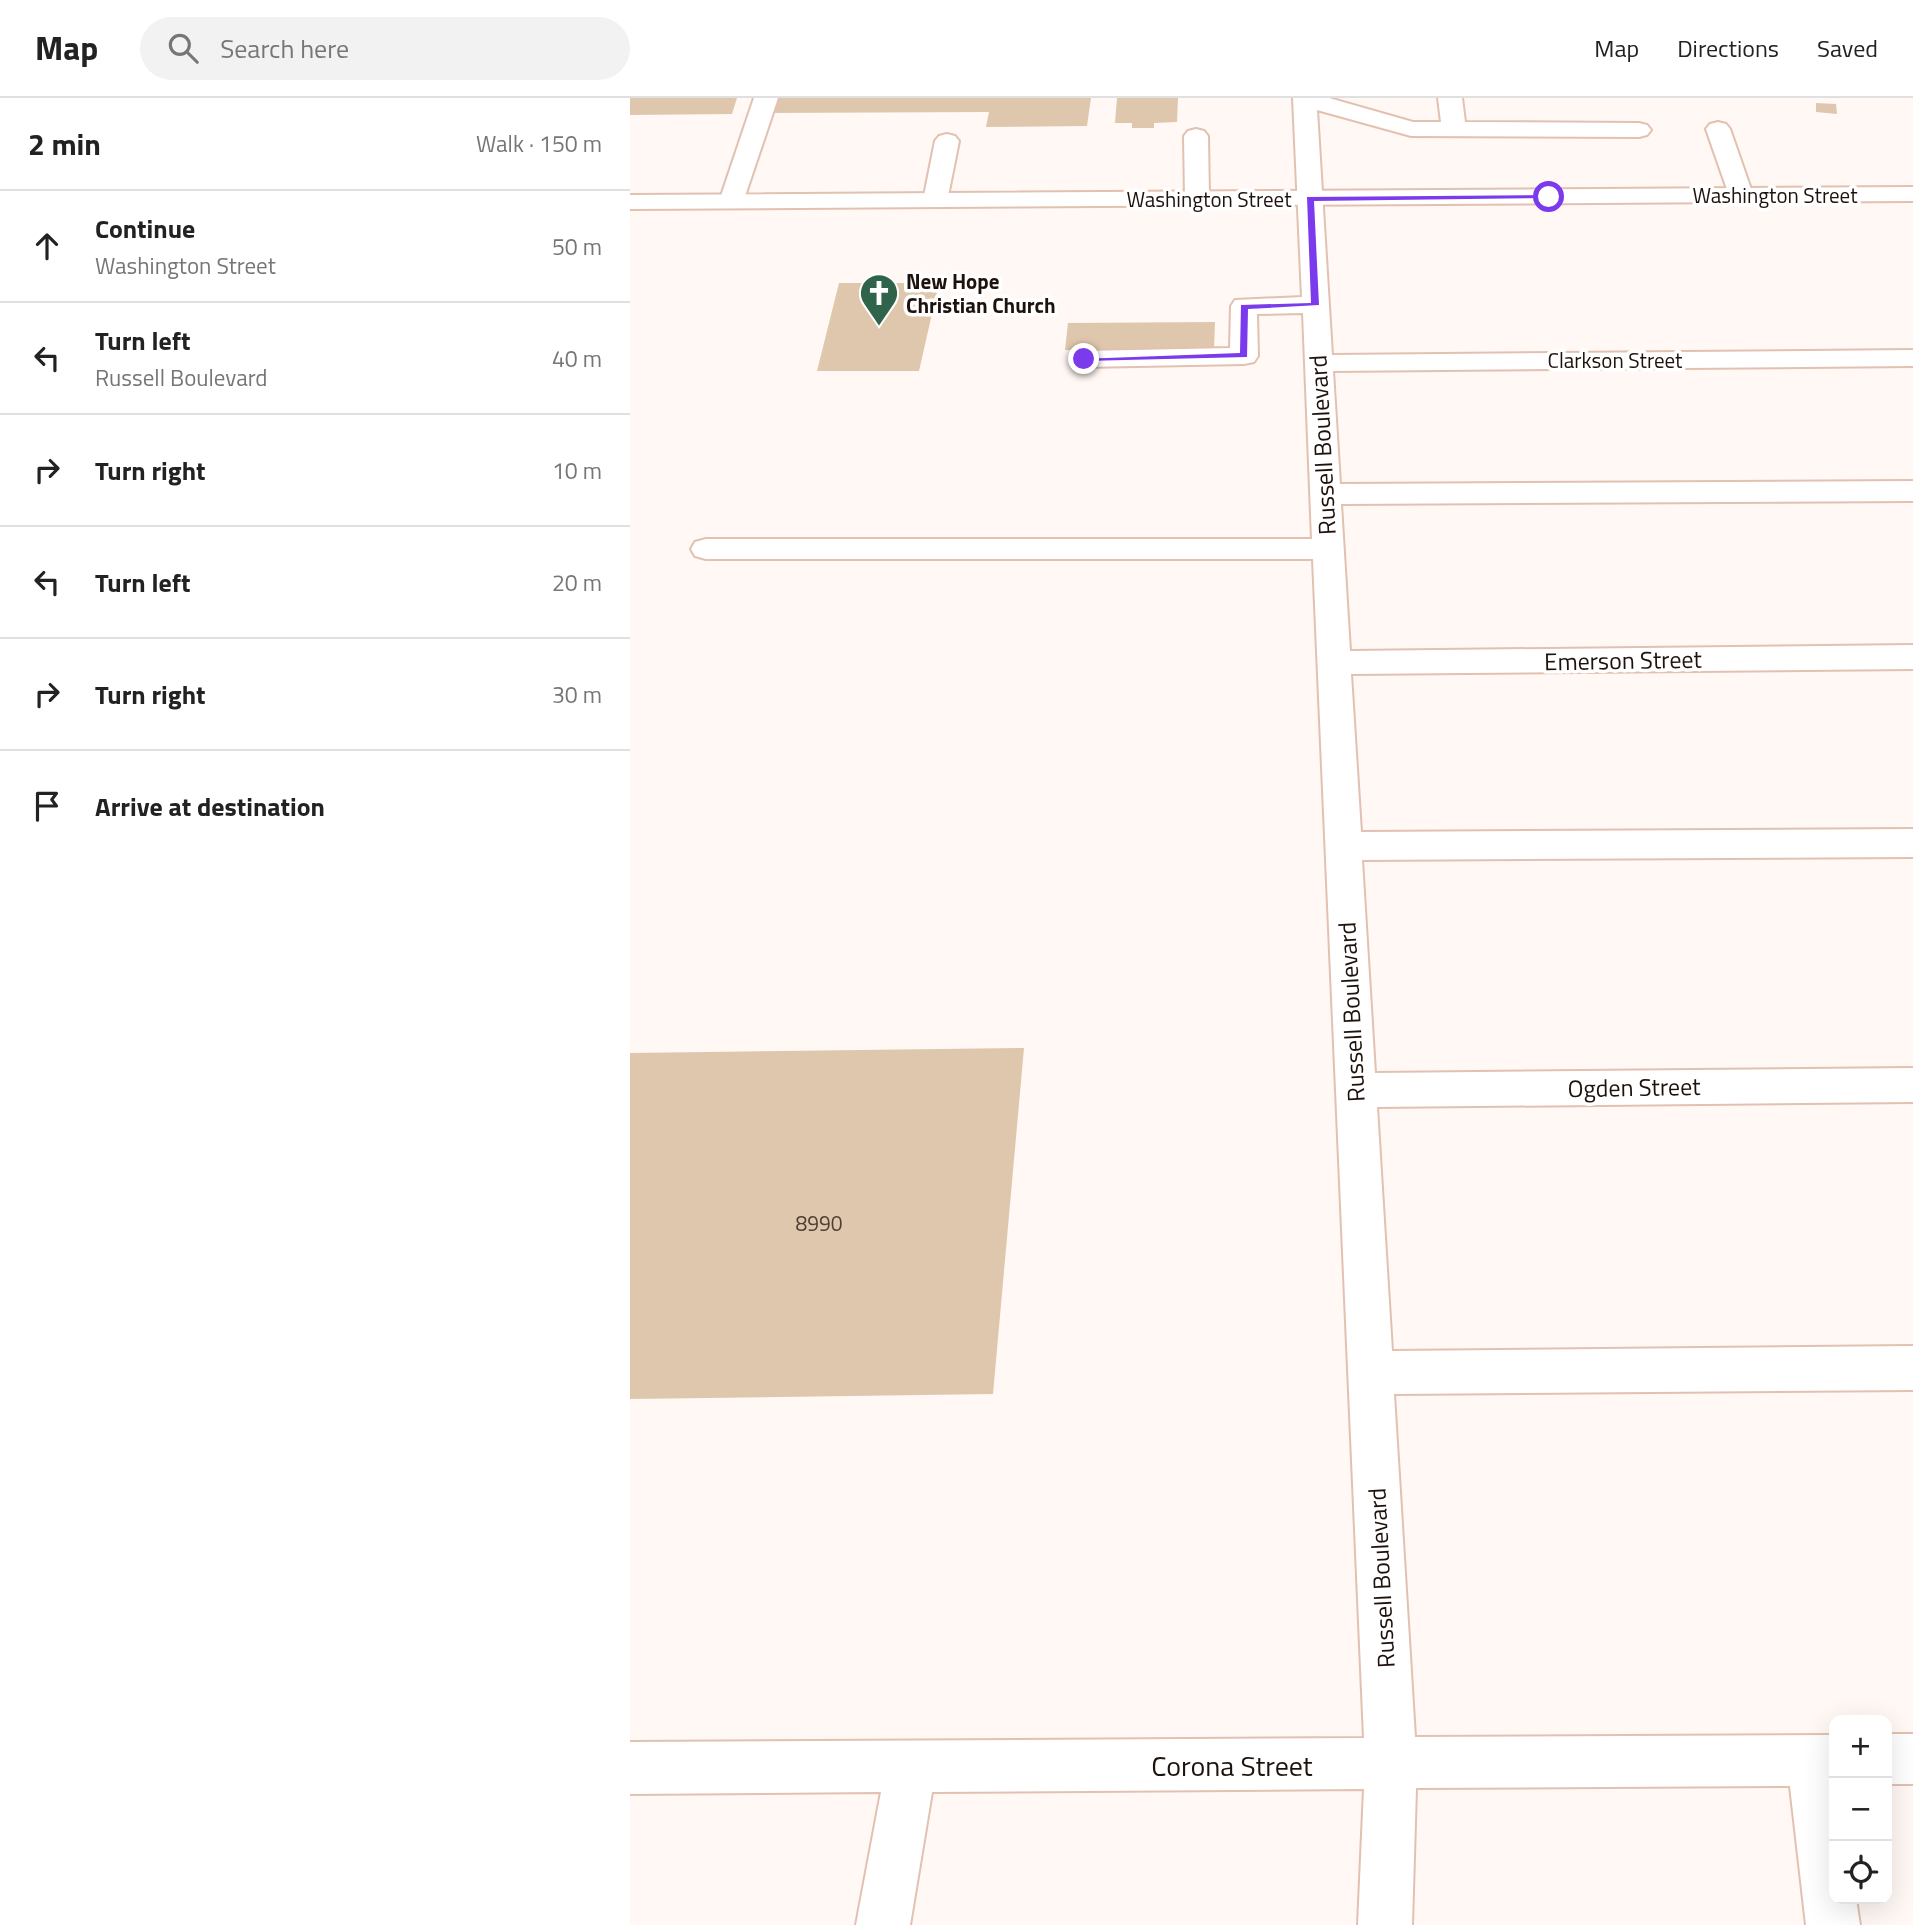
<!DOCTYPE html>
<meta charset="utf-8">
<style>
:root{--surface:#fff;--page:#f2f2f2;--text:#222;--muted:#767676;--line:#e0e0e0}
body{margin:0;font-family:"Titillium Web",sans-serif;background:var(--page);color:var(--text)}
.controls{position:absolute;right:21px;bottom:21px;display:grid;overflow:hidden;border-radius:14px;box-shadow:0 7px 28px #0002}
.controls button{width:63px;height:63px;display:grid;place-items:center;padding:0;border:0;border-bottom:2px solid var(--line);background:var(--surface);color:var(--text);font:35px sans-serif}
.stop{position:absolute;width:21px;height:21px;margin:-16px;border:5px solid #7c3aed;border-radius:50%;background:#fff}
.stop.end{background:#7c3aed;border-color:#fff;box-shadow:0 2px 7px #0008}
.list{margin:0;padding:0;list-style:none}
h2{display:flex;justify-content:space-between;align-items:center;height:91px;margin:0;padding:0 28px;font-size:30px}
h2 small{font-size:23px;font-weight:400;color:var(--muted)}
.list li{display:grid;grid-template-columns:46px 1fr auto;gap:21px;align-items:center;box-sizing:border-box;height:112px;padding:0 28px;border-top:2px solid var(--line)}
.list b{display:block;font-size:26px;white-space:nowrap}
.list p{margin:0;font-size:23px;white-space:nowrap;color:var(--muted)}
.list em{font-size:23px;font-style:normal;color:var(--muted)}
.icon{flex:none;width:38px;height:38px;fill:none;stroke:currentColor;stroke-width:2;stroke-linecap:round;stroke-linejoin:round}
.map{position:relative;flex:none;width:1283px;height:1827px;overflow:hidden}
header{display:flex;align-items:center;gap:42px;box-sizing:border-box;height:98px;padding:0 35px;background:var(--surface);border-bottom:2px solid var(--line)}
header strong{font-size:33px}
nav{display:flex;gap:38px;margin-inline-start:auto;font-size:24px}
.search{width:490px;height:63px;background:var(--page);display:flex;align-items:center;gap:18px;box-sizing:border-box;padding:0 24px;border-radius:38px;color:var(--muted);font-size:26px}
main{display:flex}
aside{flex:1;background:var(--surface)}
.map>svg:first-child{display:block}
.building{fill:#dfc7ad}
.lines{fill:none;stroke-linecap:round;stroke-linejoin:round}
.minor-casing{stroke:#e2c1b1;stroke-width:4}
.major-casing{stroke:#e2c1b1;stroke-width:4}
.minor{fill:#fff;fill-rule:evenodd}
.major{fill:#fff;fill-rule:evenodd}
.route{fill:#7c3aed}
.labels{text-anchor:middle;dominant-baseline:central;stroke-width:7;stroke-linejoin:round;paint-order:stroke}
.far-street-label{font-size:21px;fill:#1e120d;stroke:#fff}
.far-poi-label{font-size:21px;font-weight:bold;fill:#1e120d;stroke:#fff;text-anchor:start}
.number-label{font-size:21px;fill:#4e3f35}
.street-label{font-size:24px;fill:#1e120d;stroke:#fff}
.near-street-label{font-size:28px;fill:#1e120d;stroke:#fff}
</style>
<header>
<strong>Map</strong>
<div class="search"><svg class="icon" aria-label="search" viewBox="0 0 24 24"><circle cx="10" cy="10" r="6"/><path d="M15 15l6 6"/></svg>Search here</div>
<nav><a>Map</a><a>Directions</a><a>Saved</a></nav>
</header>
<main>
<aside>
<h2>2 min<small>Walk · 150 m</small></h2>
<ul class="list">
<li><svg class="icon" aria-label="ahead" viewBox="0 0 24 24"><path d="M12 20V5M6 11l6-6 6 6"/></svg><div><b>Continue</b><p>Washington Street</p></div><em>50 m</em></li>
<li><svg class="icon" aria-label="left" viewBox="0 0 24 24"><path d="M17 20v-9H6M10 6l-5 5 5 5"/></svg><div><b>Turn left</b><p>Russell Boulevard</p></div><em>40 m</em></li>
<li><svg class="icon" aria-label="right" viewBox="0 0 24 24"><path d="M7 20v-9h11M14 6l5 5-5 5"/></svg><div><b>Turn right</b></div><em>10 m</em></li>
<li><svg class="icon" aria-label="left" viewBox="0 0 24 24"><path d="M17 20v-9H6M10 6l-5 5 5 5"/></svg><div><b>Turn left</b></div><em>20 m</em></li>
<li><svg class="icon" aria-label="right" viewBox="0 0 24 24"><path d="M7 20v-9h11M14 6l5 5-5 5"/></svg><div><b>Turn right</b></div><em>30 m</em></li>
<li><svg class="icon" aria-label="arrive" viewBox="0 0 24 24"><path d="M6 21V4h12l-3 4 3 4H6"/></svg><div><b>Arrive at destination</b></div></li>
</ul>
</aside>
<div class="map">
<svg width="1283" height="1827" viewBox="0 0 1283 1827">
<rect width="100%" height="100%" fill="#fff8f4"/>
<path class="building" d="M 0,0 L 107,0 L 102,16 L 0,17 Z
M 139,0 L 461,0 L 457,28 L 356,29 L 359,14 L 134,15 Z
M 487,0 L 548,0 L 547,24 L 524,25 L 524,30 L 502,30 L 502,25 L 485,25 Z
M 1186,5 L 1206,6 L 1207,16 L 1186,14 Z
M 209,185 L 309,185 L 289,273 L 187,273 Z
M 585,224 L 584,251 L 435,252 L 438,225 Z
M 394,950 L 363,1296 L 0,1301 L 0,955 Z"/>
<g class="lines">
<g class="minor-casing">
<path id="minor" d="M 124,0 L 148,0 L 113,104 L 110,109 L 92,109 L 89,104 Z
M 663,0 L 699,0 L 783,24 L 811,24 L 808,0 L 832,0 L 835,24 L 1009,25 L 1017,27 L 1021,32 L 1017,37 L 1009,39 L 781,38 L 687,12 L 702,257 L 1283,252 L 1283,268 L 703,273 L 710,386 L 1283,383 L 1283,403 L 711,406 L 720,553 L 1283,547 L 1283,571 L 721,576 L 731,734 L 1283,731 L 1283,759 L 732,762 L 745,975 L 1283,970 L 1283,1004 L 747,1009 L 762,1253 L 1283,1248 L 1283,1292 L 764,1296 L 785,1639 L 1204,1637 L 1204,1801 L 1226,1801 L 1230,1827 L 1176,1827 L 1160,1688 L 786,1690 L 782,1827 L 728,1827 L 734,1691 L 302,1694 L 280,1827 L 226,1827 L 251,1694 L 0,1696 L 0,1644 L 734,1640 L 683,461 L 76,461 L 65,458 L 61,451 L 65,444 L 76,441 L 682,441 L 673,215 L 627,216 L 628,258 L 624,264 L 614,266 L 454,269 L 444,267 L 440,261 L 444,255 L 454,253 L 600,250 L 601,208 L 605,202 L 672,199 Z
M 1088,24 L 1096,26 L 1100,31 L 1123,97 L 1120,102 L 1102,102 L 1099,97 L 1076,31 L 1080,26 Z
M 566,31 L 574,33 L 578,38 L 579,101 L 576,106 L 558,106 L 555,101 L 554,38 L 558,33 Z
M 317,36 L 325,38 L 329,43 L 317,103 L 314,108 L 296,108 L 293,103 L 305,43 L 309,38 Z
M 1257,1636 L 1283,1636 L 1283,1686 L 1257,1686 Z"/>
</g>
<g class="major-casing">
<path id="major" d="M 1283,89 L 1283,103 L 0,111 L 0,97 Z"/>
</g>
<use href="#minor" class="minor"/>
<use href="#major" class="major"/>
</g>
<path class="route" d="M 919,97 L 921,100 L 684,103 L 689,207 L 618,211 L 617,259 L 454,263 L 450,261 L 610,255 L 611,207 L 681,205 L 677,99 Z"/>
<defs>
<g id="church-pin" transform="scale(2.0125)"><path d="M0 17L-7.5 6A9.5 9.5 0 1 1 7.5 6Z" fill="#2f644b" stroke="#fff"/><path d="M-1.2-6h2.4v3.5h3.3v2.4h-3.3V6h-2.4V-.1h-3.3v-2.4h3.3Z" fill="#fff"/></g>
</defs>
<g fill-rule="evenodd">
<use href="#church-pin" x="249" y="195"/>
</g>
<g class="labels">
<g class="far-street-label">
<text x="1145" y="97">Washington Street</text>
<text x="579" y="101">Washington Street</text>
<text x="985" y="262">Clarkson Street</text>
</g>
<g class="far-poi-label">
<text x="276" y="183">New Hope<tspan x="276" dy="24">Christian Church</tspan></text>
</g>
<g class="number-label">
<text x="189" y="1125">8990</text>
</g>
<g class="street-label">
<text transform="translate(692 347) rotate(-93)">Russell Boulevard</text>
<text transform="translate(993 562) rotate(-1)">Emerson Street</text>
<text transform="translate(721 914) rotate(-93)">Russell Boulevard</text>
<text transform="translate(1004 989) rotate(-1)">Ogden Street</text>
<text transform="translate(751 1480) rotate(-93)">Russell Boulevard</text>
</g>
<g class="near-street-label">
<text x="602" y="1667">Corona Street</text>
</g>
</g>
</svg>
<div class="controls">
<button>+</button>
<button>−</button>
<button><svg class="icon" aria-label="locate" viewBox="0 0 24 24"><circle cx="12" cy="12" r="6"/><path d="M12 2v4M12 18v4M2 12h4M18 12h4"/></svg></button>
</div>
<div class="stop" style="left:919px;top:99px"></div>
<div class="stop end" style="left:454px;top:261px"></div>
</div>
</main>
